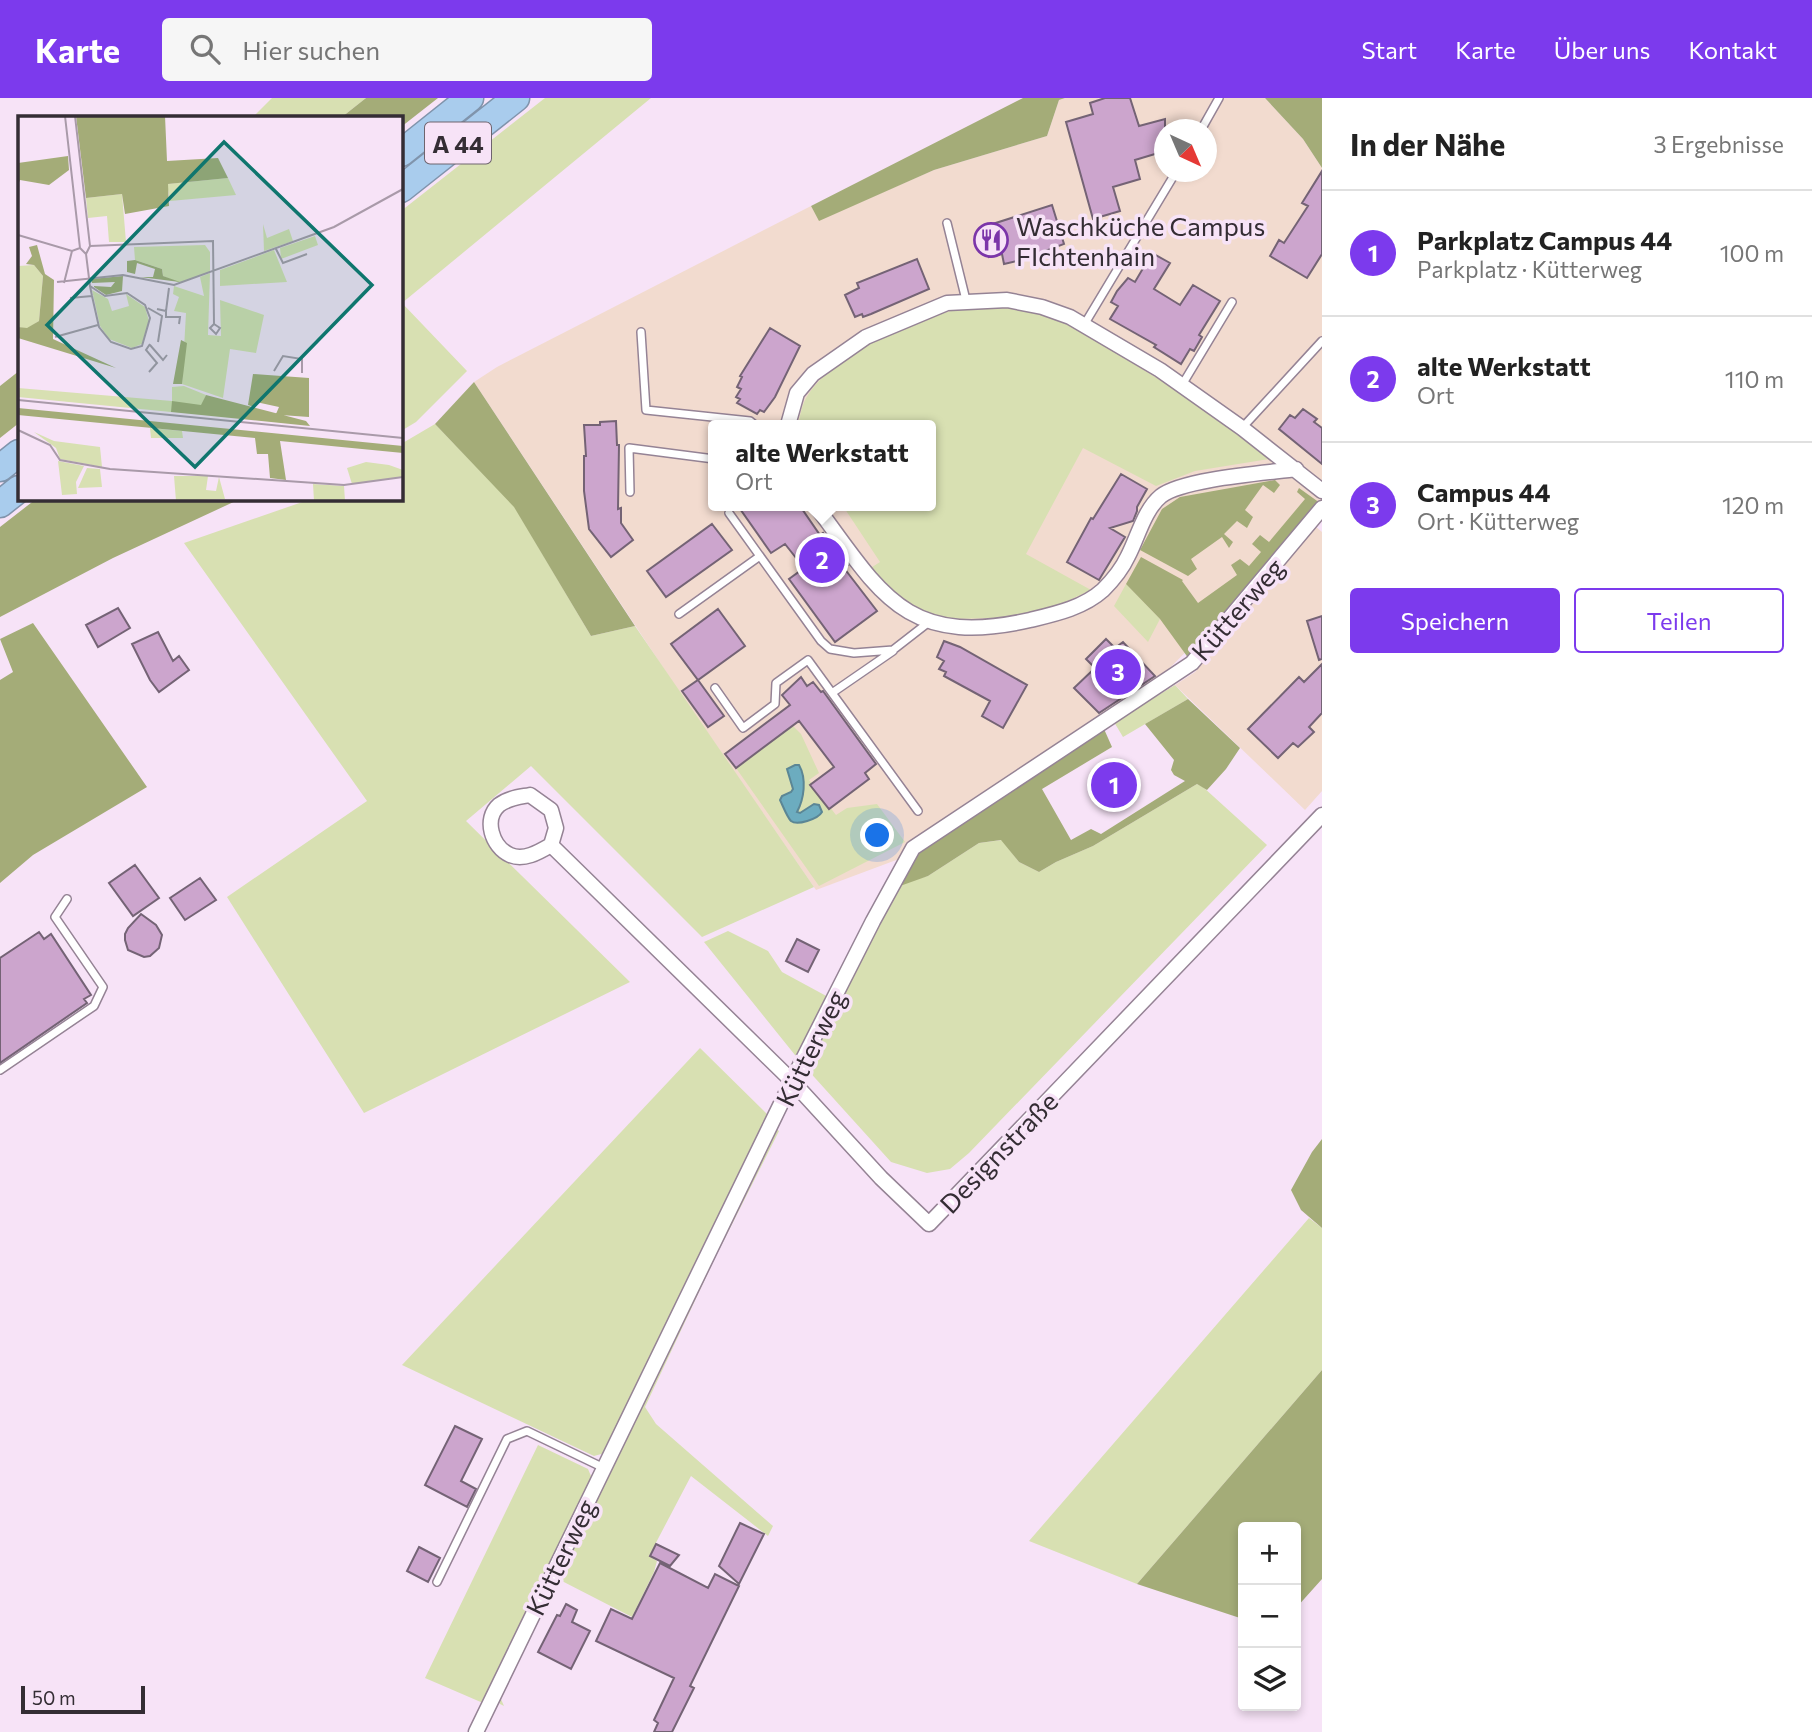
<!DOCTYPE html>
<html lang="de">
<meta charset="utf-8">
<style>
:root{--surface:#fff;--page:#f6f6f6;--text:#222;--muted:#767676;--line:#e0e0e0;--accent:#7c3aed}
body{margin:0;font-family:Commissioner,sans-serif;background:var(--page);color:var(--text)}
.controls{position:absolute;right:21px;bottom:21px;display:grid;overflow:hidden;border-radius:7px;box-shadow:0 4px 10px #0003}
.controls button{width:63px;height:63px;display:grid;place-items:center;padding:0;border:0;border-bottom:2px solid var(--line);background:var(--surface);color:var(--text);font:35px sans-serif}
.compass{position:absolute;left:1154px;top:21px;width:63px;height:63px;border-radius:50%;background:var(--surface);box-shadow:0 4px 10px #0003;rotate:136deg}
.scale{position:absolute;left:21px;bottom:18px;width:124px;box-sizing:border-box;padding-left:7px;border:4px solid #342d34;border-top:0;font-size:19px;line-height:24px;white-space:nowrap;color:#342d34;-webkit-text-stroke:5px #f7e3f7;paint-order:stroke}
.you{position:absolute;left:878px;top:738px;width:24px;height:24px;margin:-18px;border:5px solid #fff;border-radius:50%;background:#1a73e8;box-shadow:0 0 0 10px #1a73e833}
.badge{display:grid;place-items:center;width:46px;height:46px;border-radius:50%;background:var(--accent);color:#fff;font-size:23px;font-weight:700}
.pin{position:absolute;translate:-50% -50%;border:4px solid #fff;box-shadow:0 2px 7px #0006}
.popup{position:absolute;left:708px;top:322px;width:228px;height:91px;box-sizing:border-box;display:grid;place-content:center;border-radius:7px;background:var(--surface);filter:drop-shadow(0 2px 5px #0005);font-size:23px;white-space:nowrap;color:var(--muted)}
.popup b{font-size:26px;color:var(--text)}
.popup::after{content:'';position:absolute;left:50%;top:100%;margin-left:-14px;border:14px solid transparent;border-top-color:var(--surface)}
.list{margin:0;padding:0;list-style:none}
h2{display:flex;justify-content:space-between;align-items:center;height:91px;margin:0;padding:0 28px;font-size:30px}
h2 small{font-size:23px;font-weight:400;color:var(--muted)}
.list li{display:grid;grid-template-columns:46px 1fr auto;gap:21px;align-items:center;box-sizing:border-box;height:126px;padding:0 28px;border-top:2px solid var(--line)}
.list b{display:block;font-size:26px;white-space:nowrap}
.list p{margin:0;font-size:23px;white-space:nowrap;color:var(--muted)}
.list em{font-size:23px;font-style:normal;color:var(--muted)}
.actions{display:flex;gap:14px;padding:21px 28px}
.actions a{flex:1;padding:16px 0;border:2px solid var(--accent);border-radius:7px;text-align:center;font-size:24px;color:var(--accent)}
.actions .main{background:var(--accent);color:#fff}
.icon{flex:none;width:38px;height:38px;fill:none;stroke:currentColor;stroke-width:2;stroke-linecap:round;stroke-linejoin:round}
.map{position:relative;flex:none;width:1322px;height:1634px;overflow:hidden}
header{display:flex;align-items:center;gap:42px;box-sizing:border-box;height:98px;padding:0 35px;background:var(--accent);color:#fff}
header strong{font-size:33px}
nav{display:flex;gap:38px;margin-inline-start:auto;font-size:24px}
.search{width:490px;height:63px;background:var(--page);display:flex;align-items:center;gap:18px;box-sizing:border-box;padding:0 24px;border-radius:7px;color:var(--muted);font-size:26px}
main{display:flex}
aside{flex:1;background:var(--surface)}
.map>svg:first-child{display:block}
.commercial{fill:#f2dbcf;fill-rule:evenodd}
.green{fill:#d8e0b2}
.forest{fill:#a4ac78}
.water{fill:#6cacbf;stroke:#5b8695;stroke-width:2}
.building{fill:#cca5cd;stroke:#746375;stroke-width:2}
.lines{fill:none;stroke-linecap:round;stroke-linejoin:round}
.lane-casing{stroke:#958395;stroke-width:10}
.street-casing{stroke:#958395;stroke-width:17}
.highway-casing{stroke:#8094ac;stroke-width:29}
.lane{stroke:#fff;stroke-width:7}
.street{stroke:#fff;stroke-width:14}
.highway{stroke:#a9cced;stroke-width:26}
.labels{text-anchor:middle;dominant-baseline:central;stroke-width:7;stroke-linejoin:round;paint-order:stroke}
.shield{fill:#f7e3f7;stroke:#6e646e;stroke-width:2}
.shield-label{font-size:24px;font-weight:bold;fill:#342d34}
.poi-label{font-size:26px;fill:#342d34;stroke:#f7e3f7;text-anchor:start}
.street-label{font-size:26px;fill:#342d34;stroke:#f7e3f7}
.inset-road{fill:none;stroke:#a99aa9;stroke-width:2}
.view{fill:#0f766e;fill-opacity:0.15;stroke:#0f766e;stroke-width:3.5}
.inset-edge{fill:none;stroke:#342d34;stroke-width:3.5}
</style>
<header>
<strong>Karte</strong>
<div class="search"><svg class="icon" aria-label="search" viewBox="0 0 24 24"><circle cx="10" cy="10" r="6"/><path d="M15 15l6 6"/></svg>Hier suchen</div>
<nav><a>Start</a><a>Karte</a><a>Über uns</a><a>Kontakt</a></nav>
</header>
<main>
<div class="map">
<svg width="1322" height="1634" viewBox="0 0 1322 1634">
<rect width="100%" height="100%" fill="#f7e3f7"/>
<path class="commercial" d="M 1065,0 L 1265,0 L 1303,41 L 1322,70 L 1322,417 L 1121,619 L 923,752 L 816,792 L 678,592 L 474,284 L 497,269 L 811,108 L 819,122 L 934,72 L 1047,38 L 1059,2 ZM 1164,32 L 1206,32 L 1206,74 L 1164,74 ZM 714,327 L 931,327 L 931,408 L 714,408 Z
M 1315,428 L 1322,434 L 1322,693 L 1305,712 L 1175,587 L 1195,574 Z"/>
<path class="green" d="M 272,0 L 366,0 L 342,19 L 253,19 Z
M 545,0 L 651,0 L 402,205 L 467,273 L 416,324 L 401,333 L 401,113 Z
M 1008,209 L 1042,216 L 1070,227 L 1201,307 L 1269,354 L 1269,361 L 1195,373 L 1156,388 L 1083,350 L 1026,456 L 1091,492 L 1050,511 L 1003,520 L 946,521 L 908,509 L 869,471 L 880,464 L 843,408 L 931,408 L 931,327 L 798,327 C 800,318 802,305 808,297 C 836,254 916,219 965,210 C 979,208 994,209 1008,209 Z
M 435,326 L 514,408 L 591,538 L 635,528 L 814,789 L 702,839 L 531,668 L 466,723 L 630,884 L 364,1015 L 227,799 L 367,703 L 184,445 L 311,401 L 401,401 L 401,346 Z
M 1126,486 L 1160,521 L 1148,544 L 1114,508 Z
M 1175,587 L 1188,601 L 1123,639 L 1114,624 Z
M 793,628 L 801,636 L 819,675 L 809,682 L 836,717 L 847,710 L 877,706 L 905,744 L 819,788 L 736,670 Z
M 1197,686 L 1203,689 L 1267,747 L 969,1055 L 950,1071 L 927,1075 L 891,1064 L 806,970 L 897,786 L 928,778 L 979,745 L 1002,742 L 1019,764 L 1039,774 L 1056,764 L 1093,748 Z
M 728,833 L 768,853 L 782,874 L 830,900 L 799,962 L 704,844 Z
M 700,950 L 768,1017 L 605,1355 L 594,1358 L 402,1267 Z
M 775,1030 L 779,1033 L 715,1160 L 645,1309 L 656,1326 L 773,1428 L 768,1438 L 691,1378 L 649,1458 L 657,1463 L 654,1474 L 632,1519 L 558,1481 L 500,1599 L 504,1608 L 500,1606 L 498,1600 Z
M 1309,1120 L 1322,1130 L 1322,1272 L 1137,1486 L 1029,1443 Z
M 538,1347 L 588,1371 L 591,1378 L 589,1391 L 483,1605 L 425,1580 Z"/>
<path class="forest" d="M 366,0 L 438,0 L 401,29 L 401,19 L 342,19 Z
M 1023,0 L 1065,0 L 1059,2 L 1047,38 L 934,72 L 819,123 L 811,108 Z
M 1265,0 L 1322,0 L 1322,70 L 1303,41 Z
M 19,273 L 19,325 L 0,340 L 0,288 Z
M 474,284 L 635,528 L 591,538 L 514,409 L 435,326 Z
M 1275,382 L 1280,387 L 1274,395 L 1263,387 L 1245,412 L 1253,419 L 1247,430 L 1237,423 L 1224,436 L 1233,444 L 1229,450 L 1222,439 L 1191,461 L 1197,471 L 1188,478 L 1140,452 L 1162,411 L 1180,399 Z
M 1299,390 L 1320,405 L 1189,561 L 1160,521 L 1126,486 L 1141,459 L 1183,482 L 1182,483 L 1198,505 L 1237,477 L 1231,467 L 1240,461 L 1249,468 L 1261,454 L 1252,446 L 1260,437 L 1269,444 L 1305,401 L 1297,394 Z
M 36,401 L 240,401 L 113,460 L 0,519 L 0,429 Z
M 33,525 L 147,689 L 33,757 L 0,785 L 0,582 L 13,574 L 0,541 Z
M 1188,601 L 1240,650 L 1226,671 L 1207,692 L 1197,686 L 1093,748 L 1056,764 L 1039,774 L 1019,764 L 1001,742 L 979,745 L 928,778 L 900,788 L 916,754 L 1104,631 L 1112,649 L 1042,691 L 1071,742 L 1091,731 L 1101,736 L 1185,683 L 1174,677 L 1171,672 L 1174,662 L 1145,626 Z
M 1322,1041 L 1322,1130 L 1301,1112 L 1291,1092 L 1312,1054 Z
M 1322,1272 L 1322,1481 L 1296,1510 L 1296,1429 L 1243,1429 L 1243,1521 L 1137,1486 Z"/>
<path class="water" d="M 795,667 L 799,667 C 807,681 804,701 797,714 L 800,715 L 814,706 L 819,707 L 822,714 C 818,721 797,728 791,723 C 787,719 783,708 780,702 L 782,698 L 791,694 L 793,691 L 787,671 Z"/>
<path class="building" d="M 1105,0 L 1130,0 L 1139,28 L 1165,21 L 1165,53 L 1135,62 L 1140,81 L 1113,89 L 1120,113 L 1093,121 L 1066,24 L 1093,16 L 1090,5 Z
M 1322,73 L 1322,156 L 1307,180 L 1270,158 L 1279,142 L 1284,145 L 1308,108 L 1302,105 Z
M 1052,107 L 1064,146 L 1045,153 L 1046,156 L 1004,166 L 1002,156 L 989,159 L 980,130 Z
M 1152,155 L 1170,165 L 1154,191 L 1180,207 L 1193,187 L 1220,203 L 1199,237 L 1202,239 L 1194,253 L 1190,251 L 1181,266 L 1154,249 L 1156,247 L 1110,221 L 1118,208 L 1111,204 L 1117,193 L 1128,180 L 1135,184 Z
M 917,161 L 929,191 L 871,216 L 863,219 L 862,216 L 855,219 L 845,197 L 859,190 L 857,185 Z
M 770,230 L 800,248 L 775,299 L 764,314 L 760,312 L 757,316 L 737,305 L 740,301 L 736,299 L 741,291 L 737,289 L 742,279 L 740,278 Z
M 1303,311 L 1317,321 L 1314,324 L 1322,330 L 1322,366 L 1279,331 L 1290,317 L 1295,320 Z
M 616,323 L 617,347 L 619,347 L 618,411 L 621,410 L 621,425 L 633,442 L 611,459 L 589,431 L 584,393 L 584,358 L 586,358 L 584,327 L 600,327 L 600,324 Z
M 1121,376 L 1147,391 L 1137,409 L 1137,413 L 1133,423 L 1110,430 L 1125,439 L 1099,482 L 1067,464 L 1091,420 L 1093,421 Z
M 738,408 L 800,408 L 820,437 L 823,435 L 838,458 L 840,457 L 848,467 L 844,470 L 877,513 L 835,544 L 789,481 L 804,470 L 785,446 L 771,455 Z
M 712,426 L 732,452 L 666,499 L 647,473 Z
M 118,510 L 130,530 L 98,549 L 86,527 Z
M 718,511 L 745,548 L 698,582 L 671,546 Z
M 1322,518 L 1322,561 L 1319,562 L 1307,523 Z
M 158,534 L 173,563 L 179,558 L 189,572 L 159,594 L 150,582 L 132,546 Z
M 1106,541 L 1115,550 L 1123,544 L 1155,578 L 1099,615 L 1074,590 L 1095,570 L 1086,561 Z
M 944,543 L 960,549 L 1027,587 L 1003,630 L 982,618 L 990,603 L 944,578 L 946,574 L 939,571 L 944,563 L 937,559 Z
M 1322,566 L 1322,615 L 1309,629 L 1314,634 L 1298,649 L 1293,645 L 1278,660 L 1248,631 L 1299,579 L 1304,584 Z
M 801,579 L 807,588 L 813,584 L 821,594 L 823,593 L 876,666 L 865,675 L 869,681 L 829,711 L 810,687 L 834,669 L 799,623 L 736,670 L 725,656 L 790,607 L 782,597 Z
M 698,582 L 724,618 L 708,629 L 682,593 Z
M 135,767 L 159,800 L 133,818 L 109,785 Z
M 200,780 L 216,802 L 185,822 L 170,800 Z
M 141,816 L 156,827 L 162,837 L 159,850 L 150,858 L 144,859 L 128,852 L 125,842 L 125,836 L 128,830 Z
M 39,834 L 44,841 L 51,836 L 91,897 L 84,901 L 87,905 L 0,965 L 0,860 Z
M 797,841 L 819,852 L 808,874 L 786,863 Z
M 455,1328 L 482,1341 L 461,1383 L 476,1391 L 467,1409 L 425,1387 Z
M 740,1425 L 764,1436 L 739,1486 L 719,1468 Z
M 656,1446 L 679,1457 L 670,1468 L 650,1458 Z
M 419,1449 L 440,1460 L 428,1484 L 407,1473 Z
M 660,1465 L 708,1490 L 715,1476 L 739,1488 L 690,1588 L 694,1590 L 672,1634 L 654,1634 L 658,1625 L 654,1622 L 674,1580 L 596,1543 L 611,1511 L 632,1521 Z
M 566,1506 L 577,1512 L 572,1524 L 590,1533 L 571,1571 L 538,1554 L 557,1517 L 560,1518 Z"/>
<g class="lines">
<g class="lane-casing">
<path id="lane" d="M 1201,32 L 1219,0
M 947,125 L 966,202
M 1084,227 L 1176,74
M 641,234 L 646,312 L 750,323 L 755,327
M 1182,287 L 1232,204
M 1242,330 L 1322,243
M 630,394 L 629,350 L 714,361
M 729,415 L 821,543 L 830,551 L 854,555 L 893,552 L 929,524
M 679,516 L 760,458
M 893,553 L 832,595 L 918,713
M 715,590 L 743,630 L 775,606 L 776,585 L 808,562 L 832,595
M 0,972 L 94,908 L 103,889 L 55,819 L 67,801
M 437,1484 L 507,1341 L 527,1333 L 604,1370"/>
</g>
<g class="street-casing">
<path id="street" d="M 788,327 L 797,295 L 813,276 L 866,239 L 947,205 L 1007,202 L 1042,209 L 1070,219 L 1160,272 L 1242,330 L 1322,393
M 816,408 C 881,496 906,550 1030,522 C 1055,516 1083,510 1103,492 C 1113,482 1122,471 1128,458 C 1138,439 1144,412 1161,398 C 1183,381 1265,375 1296,371
M 530,697 L 551,712 L 556,730 L 551,747 C 539,754 524,763 510,757 C 492,749 483,721 499,707 C 508,700 520,699 530,697 Z
M 551,747 L 792,983 L 881,1080 L 929,1126 L 1322,717
M 476,1634 L 792,983 L 873,823 L 913,750 L 1192,565 L 1322,410"/>
</g>
<g class="highway-casing">
<path id="highway" d="M 401,55 L 470,0
M 401,91 L 516,0
M 0,370 L 19,355
M 0,406 L 19,391"/>
</g>
<use href="#lane" class="lane"/>
<use href="#street" class="street"/>
<use href="#highway" class="highway"/>
</g>
<defs>
<g id="restaurant-ring" transform="scale(1.75)"><circle r="9.5" fill="#f7e3f7" stroke="#7b35a9" stroke-width="1.5"/><path d="M-5-6h1v4h1v-4h1v4h1v-4h1v5L-1.5 .5V6h-2V.5L-5-1ZM5-6V6H3V1.5H1.5Q1.5-4 5-6Z" fill="#7b35a9"/></g>
</defs>
<g fill-rule="evenodd">
<use href="#restaurant-ring" x="991" y="142"/>
</g>
<g class="labels">
<rect class="shield" x="425" y="24.5" width="66" height="41" rx="5"/>
<g class="shield-label">
<text x="458" y="45">A 44</text>
</g>
<g class="poi-label">
<text x="1016" y="127">Waschküche Campus<tspan x="1016" dy="30">FIchtenhain</tspan></text>
</g>
<g class="street-label">
<text transform="translate(1237 511) rotate(-49)">Kütterweg</text>
<text transform="translate(810 950) rotate(-64)">Kütterweg</text>
<text transform="translate(998 1054) rotate(-46)">Designstraße</text>
<text transform="translate(560 1459) rotate(-64)">Kütterweg</text>
</g>
</g>
<g transform="translate(18 18)">
<rect width="385" height="385" fill="#f7e3f7"/>
<path d="M 210,62 L 218,79 L 152,85 L 149,68 ZM 104,78 L 108,126 L 91,126 L 89,100 L 70,102 L 68,82 ZM 245,108 L 249,122 L 271,113 L 275,125 L 246,135 ZM 297,120 L 300,129 L 263,143 L 262,132 ZM 187,129 L 192,136 L 192,156 L 162,167 L 145,160 L 144,153 L 117,144 L 116,131 ZM 256,134 L 269,166 L 202,170 L 202,154 ZM 16,149 L 25,160 L 21,205 L 9,213 L 0,211 L 0,150 ZM 192,157 L 190,219 L 203,220 L 202,184 L 246,199 L 238,237 L 212,233 L 205,282 L 164,268 L 168,197 L 156,195 L 161,181 L 155,178 L 156,170 L 186,180 L 182,161 ZM 74,174 L 90,183 L 94,195 L 111,190 L 108,178 L 127,191 L 131,205 L 124,228 L 114,232 L 91,223 L 82,210 ZM 166,270 L 188,279 L 184,289 L 153,296 L 0,281 L 0,272 L 154,285 L 154,271 ZM 132,312 L 164,315 L 165,322 L 133,322 ZM 16,316 L 36,325 L 82,331 L 84,351 L 42,343 L 38,332 ZM 40,345 L 66,350 L 58,366 L 59,378 L 44,379 ZM 348,346 L 371,349 L 385,354 L 385,361 L 334,368 L 329,352 ZM 69,352 L 82,353 L 84,371 L 60,372 ZM 156,360 L 190,360 L 188,374 L 198,375 L 201,361 L 207,383 L 158,385 ZM 295,368 L 326,370 L 327,385 L 296,385 Z" fill="#d8e0b2"/>
<path d="M 58,0 L 147,0 L 149,45 L 200,42 L 210,62 L 150,68 L 151,90 L 107,98 L 104,78 L 68,82 ZM 50,40 L 51,54 L 31,69 L 2,64 L 0,69 L 0,47 ZM 19,129 L 27,158 L 36,164 L 35,223 L 98,252 L 0,222 L 0,211 L 9,212 L 21,205 L 25,160 L 16,149 L 8,148 L 14,140 L 11,131 ZM 117,144 L 144,153 L 145,160 L 162,166 L 122,161 L 135,161 L 137,153 L 119,147 L 117,158 L 109,156 L 109,145 ZM 105,160 L 104,175 L 88,179 L 76,171 L 76,170 L 93,171 L 97,166 L 74,167 L 73,163 ZM 163,224 L 169,227 L 164,268 L 155,268 ZM 235,258 L 291,262 L 291,301 L 263,299 L 258,298 L 261,291 L 238,286 L 236,291 L 230,289 ZM 188,279 L 288,305 L 292,310 L 153,296 L 154,285 L 183,289 ZM 0,292 L 385,330 L 385,337 L 262,325 L 268,364 L 252,362 L 250,338 L 239,338 L 237,322 L 0,299 Z" fill="#a4ac78"/>
<path class="inset-road" d="M 47,0 L 62,132 L 68,138 L 72,170 L 74,180 L 81,211 L 93,226 L 113,233 L 124,230 L 132,202 L 127,189 L 109,177 L 87,180 L 72,170M 57,0 L 72,130 L 68,138M 0,119 L 54,135 L 62,132M 72,130 L 195,125 L 196,208 L 192,212 L 198,218 L 202,212 L 196,208M 258,133 L 265,147 L 289,138M 39,166 L 105,159 L 156,169 L 316,111 L 385,73M 46,167 L 54,135M 52,182 L 74,180M 130,192 L 144,200 L 140,226M 139,193 L 148,195 L 151,172M 148,195 L 148,201 L 162,201 L 161,208M 37,221 L 80,209M 132,229 L 145,244 L 149,239M 256,255 L 265,240 L 284,243 L 284,257M 131,256 L 139,247 L 128,234 L 132,228M 0,284 L 385,322M 0,314 L 32,329 L 42,344 L 92,353 L 326,369 L 385,361"/>
<path class="view" d="M 206,26 L 354,169 L 177,351 L 29,209 Z"/>
<rect width="385" height="385" class="inset-edge"/>
</g>
</svg>
<div class="controls">
<button>+</button>
<button>−</button>
<button><svg class="icon" aria-label="layers" viewBox="0 0 24 24"><path d="M12 4l9 5-9 5-9-5zM3 14l9 5 9-5"/></svg></button>
</div>
<svg class="compass" viewBox="-18 -18 36 36"><path d="M0-13l5 13h-10z" fill="#e53935"/><path d="M0 13l5-13h-10z" fill="#767676"/></svg>
<div class="scale">50 m</div>
<div class="you"></div>
<div class="pin badge" style="left:1114px;top:687px">1</div>
<div class="pin badge" style="left:822px;top:462px">2</div>
<div class="popup"><b>alte Werkstatt</b>Ort</div>
<div class="pin badge" style="left:1118px;top:574px">3</div>
</div>
<aside>
<h2>In der Nähe<small>3 Ergebnisse</small></h2>
<ul class="list">
<li><span class="badge">1</span><div><b>Parkplatz Campus 44</b><p>Parkplatz · Kütterweg</p></div><em>100 m</em></li>
<li><span class="badge">2</span><div><b>alte Werkstatt</b><p>Ort</p></div><em>110 m</em></li>
<li><span class="badge">3</span><div><b>Campus 44</b><p>Ort · Kütterweg</p></div><em>120 m</em></li>
</ul>
<div class="actions"><a class="main">Speichern</a><a>Teilen</a></div>
</aside>
</main>
